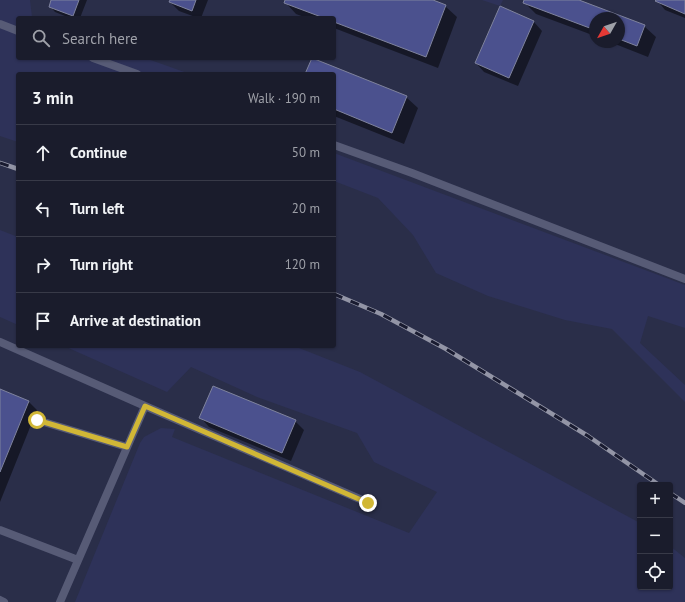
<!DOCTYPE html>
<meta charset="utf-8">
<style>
:root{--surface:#1a1c2c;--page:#232534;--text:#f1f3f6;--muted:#9fa1a9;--line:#383a48}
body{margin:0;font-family:"PT Sans",sans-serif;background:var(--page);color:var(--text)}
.controls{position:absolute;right:12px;bottom:12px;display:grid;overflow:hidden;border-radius:4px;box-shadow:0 1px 3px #0004}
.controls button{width:36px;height:36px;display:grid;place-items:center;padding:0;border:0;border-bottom:1px solid var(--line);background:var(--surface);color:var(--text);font:20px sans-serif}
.compass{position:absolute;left:589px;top:12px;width:36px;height:36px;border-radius:50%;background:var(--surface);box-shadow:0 1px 3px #0004;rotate:230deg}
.stop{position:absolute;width:12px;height:12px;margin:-9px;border:3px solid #d1b736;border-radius:50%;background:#fff}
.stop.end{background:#d1b736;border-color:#fff;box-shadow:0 1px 4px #0008}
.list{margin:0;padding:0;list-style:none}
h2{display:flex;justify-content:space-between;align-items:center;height:52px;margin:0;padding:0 16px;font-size:17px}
h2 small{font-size:13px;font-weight:400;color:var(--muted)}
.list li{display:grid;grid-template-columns:26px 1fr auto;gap:12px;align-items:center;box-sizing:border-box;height:56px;padding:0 16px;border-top:1px solid var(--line)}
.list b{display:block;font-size:15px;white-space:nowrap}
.list em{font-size:13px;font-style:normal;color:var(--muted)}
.icon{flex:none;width:22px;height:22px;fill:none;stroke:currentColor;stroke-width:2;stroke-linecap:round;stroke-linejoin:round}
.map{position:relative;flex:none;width:685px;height:602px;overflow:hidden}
.search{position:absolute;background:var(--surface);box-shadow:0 1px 3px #0004;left:16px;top:16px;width:320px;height:44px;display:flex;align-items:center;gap:10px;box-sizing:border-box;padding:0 14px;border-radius:4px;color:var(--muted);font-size:15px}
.panel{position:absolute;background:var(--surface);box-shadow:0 1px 3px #0004;left:16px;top:72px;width:320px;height:276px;border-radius:4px}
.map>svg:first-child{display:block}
.built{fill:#2a2e49;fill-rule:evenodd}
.green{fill:#2e3259}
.shadow{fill:#0007}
.building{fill:#4b518e;stroke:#7f839d}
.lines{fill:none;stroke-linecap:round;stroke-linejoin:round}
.lane{stroke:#575b76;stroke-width:8}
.rail-casing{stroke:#9395a6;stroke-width:4.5}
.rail{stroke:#191b30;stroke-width:3;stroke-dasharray:9;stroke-linecap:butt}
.route{stroke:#d1b736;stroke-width:5}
</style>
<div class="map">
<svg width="685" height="602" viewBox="0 0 685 602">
<rect width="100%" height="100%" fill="#22253a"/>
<path class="built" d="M 0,0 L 685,0 L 685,602 L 0,602 ZM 18,18 L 334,18 L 334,58 L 18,58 ZM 595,18 L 619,18 L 619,42 L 595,42 ZM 18,74 L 334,74 L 334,346 L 18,346 ZM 640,485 L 670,485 L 670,587 L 640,587 Z"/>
<path class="green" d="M 0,0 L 30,0 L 32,17 L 33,18 L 18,18 L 18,58 L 145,58 L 190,74 L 18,74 L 18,142 L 0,136 Z
M 482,0 L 503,0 L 500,6 Z
M 334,153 L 685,285 L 685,328 L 648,316 L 640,343 L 685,385 L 685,402 L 612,329 L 565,320 L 488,296 L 436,273 L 413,235 L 378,198 L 334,181 Z
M 0,230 L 18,237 L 18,325 L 0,317 Z
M 64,346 L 294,346 L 360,372 L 640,523 L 640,587 L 670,587 L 670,546 L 685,558 L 685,601 L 684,602 L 75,602 L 140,443 L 144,437 L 161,428 L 175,429 L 172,437 L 409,533 L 437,492 L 374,462 L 357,433 L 257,397 L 191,367 L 167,392 Z"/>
<path class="shadow" d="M 52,0 L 87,0 L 80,18 L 70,18 L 55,12 L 50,6 Z
M 171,0 L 208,0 L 201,18 L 198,18 L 179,11 L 170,2 Z
M 286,0 L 430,0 L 445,6 L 457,17 L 438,68 L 334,28 L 334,18 L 307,18 L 296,14 L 285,2 Z
M 525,0 L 576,0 L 644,26 L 656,37 L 648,57 L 610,42 L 619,42 L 619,18 L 595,18 L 595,36 L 536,14 L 524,2 Z
M 657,0 L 685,0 L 685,18 L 665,10 Z
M 500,7 L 534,22 L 542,31 L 518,86 L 484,72 L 476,63 Z
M 312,59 L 406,97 L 418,108 L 404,144 L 334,116 L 334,74 L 306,74 Z
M 0,390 L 28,401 L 37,410 L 0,502 Z
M 201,418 L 295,421 L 304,430 L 291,461 L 209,427 Z"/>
<path class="building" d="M 51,0 L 79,0 L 73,16 L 49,7 Z
M 170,0 L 196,0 L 192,11 L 169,2 Z
M 285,0 L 433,0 L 446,5 L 426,57 L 334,22 L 334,18 L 324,18 L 284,3 Z
M 524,0 L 579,0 L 645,25 L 637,46 L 619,39 L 619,18 L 595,18 L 595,30 L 523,3 Z
M 656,0 L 685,0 L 685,14 L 655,1 Z
M 500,6 L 534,21 L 509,78 L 475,63 Z
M 312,58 L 407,96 L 392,133 L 334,109 L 334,74 L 305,74 Z
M 213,386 L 296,420 L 282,453 L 199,418 Z
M 0,389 L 29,401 L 0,472 Z"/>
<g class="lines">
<path class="lane" d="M 0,24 L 18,31
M 93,58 L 137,74
M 334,145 L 412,173 L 685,279
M 0,342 L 145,406
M 37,420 L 127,447
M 0,530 L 78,560
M 0,600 L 4,602
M 60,602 L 145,406 L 369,503"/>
<g class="rail-casing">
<path id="rail" d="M 0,163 L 18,169
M 334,294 L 381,314 L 446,349 L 588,436 L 659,485
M 670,493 L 685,503"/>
</g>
<use href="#rail" class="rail"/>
</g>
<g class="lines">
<path class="route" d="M 37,420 L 127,447 L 145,406 L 368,503"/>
</g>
</svg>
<div class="controls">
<button>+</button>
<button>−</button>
<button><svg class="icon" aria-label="locate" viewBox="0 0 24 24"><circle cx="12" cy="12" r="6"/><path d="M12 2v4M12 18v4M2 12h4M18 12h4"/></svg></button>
</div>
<svg class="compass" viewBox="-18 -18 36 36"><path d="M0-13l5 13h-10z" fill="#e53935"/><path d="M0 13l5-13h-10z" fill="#9fa1a9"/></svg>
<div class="stop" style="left:37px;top:420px"></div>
<div class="stop end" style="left:368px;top:503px"></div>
<div class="search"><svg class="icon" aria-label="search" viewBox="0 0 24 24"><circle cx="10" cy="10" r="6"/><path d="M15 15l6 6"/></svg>Search here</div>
<section class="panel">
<h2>3 min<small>Walk · 190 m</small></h2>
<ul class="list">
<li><svg class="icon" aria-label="ahead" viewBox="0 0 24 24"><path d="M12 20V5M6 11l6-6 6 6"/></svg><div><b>Continue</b></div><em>50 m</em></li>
<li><svg class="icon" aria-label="left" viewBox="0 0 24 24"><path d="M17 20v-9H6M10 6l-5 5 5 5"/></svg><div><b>Turn left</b></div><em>20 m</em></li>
<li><svg class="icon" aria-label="right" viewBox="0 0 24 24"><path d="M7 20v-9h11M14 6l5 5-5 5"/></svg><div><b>Turn right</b></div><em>120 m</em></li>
<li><svg class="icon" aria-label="arrive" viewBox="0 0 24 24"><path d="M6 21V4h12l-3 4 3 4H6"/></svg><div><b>Arrive at destination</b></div></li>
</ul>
</section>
</div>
